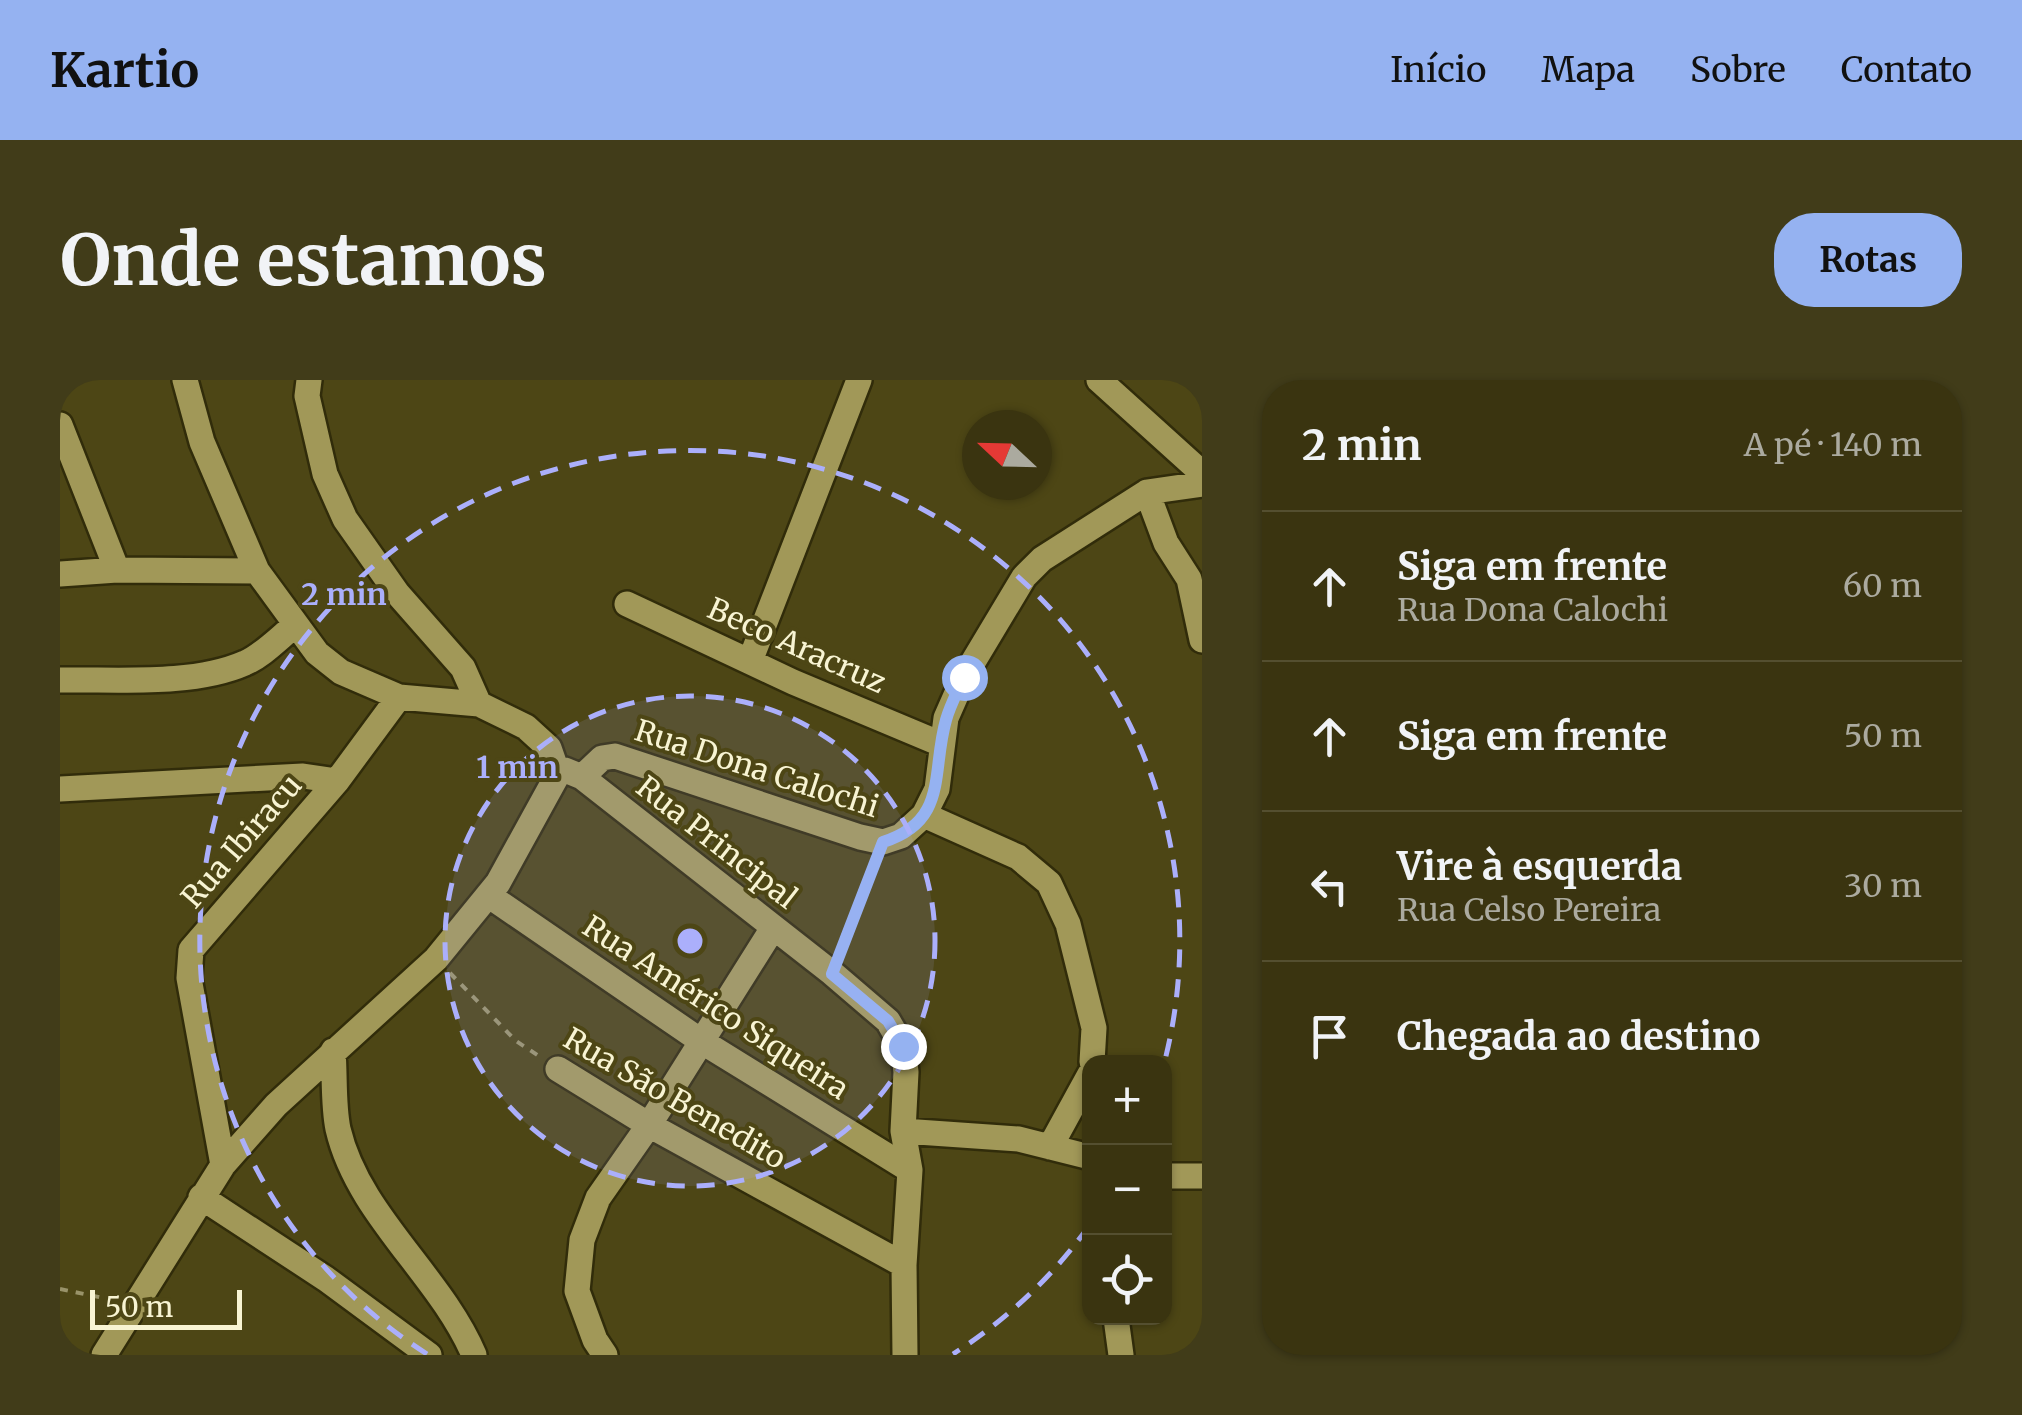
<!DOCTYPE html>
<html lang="pt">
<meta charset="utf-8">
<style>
:root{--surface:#3a3410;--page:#413c19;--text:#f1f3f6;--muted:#abaa9f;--line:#544f30;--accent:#95b2f1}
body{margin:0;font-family:Merriweather,serif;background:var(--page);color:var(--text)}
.controls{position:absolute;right:30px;bottom:30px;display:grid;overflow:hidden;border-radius:20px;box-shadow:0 2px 8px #0004}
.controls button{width:90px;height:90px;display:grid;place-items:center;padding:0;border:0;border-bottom:2px solid var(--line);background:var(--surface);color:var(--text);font:50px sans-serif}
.compass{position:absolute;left:902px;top:30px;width:90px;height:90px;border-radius:50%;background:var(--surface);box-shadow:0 2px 8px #0004;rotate:292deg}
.scale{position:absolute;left:30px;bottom:25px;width:152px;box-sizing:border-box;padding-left:10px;border:5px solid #f8f4d3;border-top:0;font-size:28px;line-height:35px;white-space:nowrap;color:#f8f4d3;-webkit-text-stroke:8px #4d4615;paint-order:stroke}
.stop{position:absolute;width:30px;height:30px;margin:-22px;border:8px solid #95b2f1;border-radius:50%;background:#fff}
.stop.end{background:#95b2f1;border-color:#fff;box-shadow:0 2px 10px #0008}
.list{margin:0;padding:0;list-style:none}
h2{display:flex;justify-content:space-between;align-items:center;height:130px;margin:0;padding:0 40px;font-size:42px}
h2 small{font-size:32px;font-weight:400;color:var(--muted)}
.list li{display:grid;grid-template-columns:65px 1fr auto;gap:30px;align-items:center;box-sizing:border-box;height:150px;padding:0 40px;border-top:2px solid var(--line)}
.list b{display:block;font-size:38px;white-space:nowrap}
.list p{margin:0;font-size:32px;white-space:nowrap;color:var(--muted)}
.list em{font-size:32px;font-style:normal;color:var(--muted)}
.icon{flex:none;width:55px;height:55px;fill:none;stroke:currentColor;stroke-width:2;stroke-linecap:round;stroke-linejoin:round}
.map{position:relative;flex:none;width:1142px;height:975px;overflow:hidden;border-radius:40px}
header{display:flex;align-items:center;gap:60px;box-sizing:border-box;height:140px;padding:0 50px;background:var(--accent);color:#111}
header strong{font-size:48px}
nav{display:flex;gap:55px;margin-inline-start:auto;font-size:35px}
.intro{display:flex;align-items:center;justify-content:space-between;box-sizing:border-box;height:240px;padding:0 60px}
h1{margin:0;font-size:70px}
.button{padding:25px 45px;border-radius:40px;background:var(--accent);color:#111;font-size:35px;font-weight:700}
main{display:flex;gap:60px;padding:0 60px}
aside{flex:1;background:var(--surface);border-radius:40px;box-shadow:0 2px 8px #0004}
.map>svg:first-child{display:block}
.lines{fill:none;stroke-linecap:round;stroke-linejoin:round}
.minor-casing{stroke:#312c0a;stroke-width:30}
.path{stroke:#999369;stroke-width:4;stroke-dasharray:8 8;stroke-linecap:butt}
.minor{stroke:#a19858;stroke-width:25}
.route{stroke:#95b2f1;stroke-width:12}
.ring{fill:none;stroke:#abaffb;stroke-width:5;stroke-dasharray:18 12}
.labels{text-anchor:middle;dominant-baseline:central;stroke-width:8;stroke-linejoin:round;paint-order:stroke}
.street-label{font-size:30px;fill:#f8f4d3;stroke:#4d4615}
.centre{fill:#abaffb;stroke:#4d4615;stroke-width:5}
.ring-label{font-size:30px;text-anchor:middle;font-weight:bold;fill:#abaffb;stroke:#4d4615;stroke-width:8;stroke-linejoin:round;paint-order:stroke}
</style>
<header>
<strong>Kartio</strong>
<nav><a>Início</a><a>Mapa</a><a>Sobre</a><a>Contato</a></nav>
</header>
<div class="intro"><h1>Onde estamos</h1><a class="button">Rotas</a></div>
<main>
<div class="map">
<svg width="1142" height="975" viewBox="0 0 1142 975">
<rect width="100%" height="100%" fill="#4d4615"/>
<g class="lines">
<g class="minor-casing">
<path id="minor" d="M 125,0 L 142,62 L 197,191 L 257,273 L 281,292 L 339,317 L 419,324 L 466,347 L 489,368 L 498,394
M 249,0 L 247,16 L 265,94 L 285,139 L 337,213 L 403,288 L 419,324
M 1039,0 L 1142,93
M 0,45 L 57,190
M 1087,112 L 1106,163 L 1129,199 L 1142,260
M 0,194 L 57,190 L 197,191
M 567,224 L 733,302 L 881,364
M 690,281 L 799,0
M 0,300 C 57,299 133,306 185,283 C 202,276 219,258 234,246
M 498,394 L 505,390 L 522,397 L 772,593 L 828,641 L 843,667 L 846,692 L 843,751 L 850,790 L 844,885 L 845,975
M 522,397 L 542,378 L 555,376 L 800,457 L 823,462 L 841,456 L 864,435 L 877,409 L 886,338 L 904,297 L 964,197 L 982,179 L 1087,112 L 1142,104
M 0,409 L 243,396 L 277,401
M 864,435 L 958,477 L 989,503 L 1008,544 L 1034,648 L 1032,682
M 428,515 L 641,661 L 850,790
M 273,671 C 275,696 273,725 278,749 C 298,835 380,895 414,975
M 498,689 L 589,745 L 844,885
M 843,751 L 959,759 L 1030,777
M 990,767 L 1030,694
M 163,785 L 129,598 L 131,570 L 277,401 L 339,317
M 1104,796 L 1142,796
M 141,817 L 266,899 L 369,975
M 1056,938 L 1061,975
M 44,975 L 163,785 L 216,725 L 376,579 L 438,503 L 498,394
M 545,975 L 535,960 L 517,911 L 522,860 L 538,818 L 589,745 L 713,548"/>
</g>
<path class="path" d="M 780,574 L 814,485
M 390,593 L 456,661 L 482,678
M 0,909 L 53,920"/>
<use href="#minor" class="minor"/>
</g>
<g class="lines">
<path class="route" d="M 843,666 L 828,641 L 772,594 L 823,462 C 889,441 871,392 886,340 C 890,325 898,311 904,297"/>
</g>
<circle cx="630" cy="561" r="245" fill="#abaffb" fill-opacity=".12"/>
<g class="ring">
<circle cx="630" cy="561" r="245"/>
<path d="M1029 846A490 490 0 0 1 893 974M367 974A490 490 0 1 1 1105 680"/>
</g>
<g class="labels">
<g class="street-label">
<text transform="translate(737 265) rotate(24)">Beco Aracruz</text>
<text transform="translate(697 388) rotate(18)">Rua Dona Calochi</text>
<text transform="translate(181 461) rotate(-49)">Rua Ibiracu</text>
<text transform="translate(657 462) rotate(38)">Rua Principal</text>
<text transform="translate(656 627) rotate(33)">Rua Américo Siqueira</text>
<text transform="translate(615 718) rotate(30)">Rua São Benedito</text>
</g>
</g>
<circle cx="630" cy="561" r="15" class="centre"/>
<g class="ring-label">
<text x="284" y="225">2 min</text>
<text x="457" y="398">1 min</text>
</g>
</svg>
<div class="controls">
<button>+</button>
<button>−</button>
<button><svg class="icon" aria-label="locate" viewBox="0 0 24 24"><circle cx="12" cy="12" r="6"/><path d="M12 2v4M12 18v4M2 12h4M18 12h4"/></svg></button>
</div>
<svg class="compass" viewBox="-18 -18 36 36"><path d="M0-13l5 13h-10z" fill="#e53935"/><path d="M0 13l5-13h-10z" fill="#abaa9f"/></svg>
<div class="scale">50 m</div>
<div class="stop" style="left:904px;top:297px"></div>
<div class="stop end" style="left:843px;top:666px"></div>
</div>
<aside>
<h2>2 min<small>A pé · 140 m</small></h2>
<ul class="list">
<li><svg class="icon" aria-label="ahead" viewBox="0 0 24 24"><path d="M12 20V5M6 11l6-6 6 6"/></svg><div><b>Siga em frente</b><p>Rua Dona Calochi</p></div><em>60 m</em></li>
<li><svg class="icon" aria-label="ahead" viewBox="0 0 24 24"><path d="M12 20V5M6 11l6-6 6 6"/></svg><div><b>Siga em frente</b></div><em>50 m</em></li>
<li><svg class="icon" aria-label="left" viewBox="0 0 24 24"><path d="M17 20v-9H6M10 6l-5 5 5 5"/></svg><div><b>Vire à esquerda</b><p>Rua Celso Pereira</p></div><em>30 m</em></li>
<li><svg class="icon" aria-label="arrive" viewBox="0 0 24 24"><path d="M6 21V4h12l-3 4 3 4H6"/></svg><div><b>Chegada ao destino</b></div></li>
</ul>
</aside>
</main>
